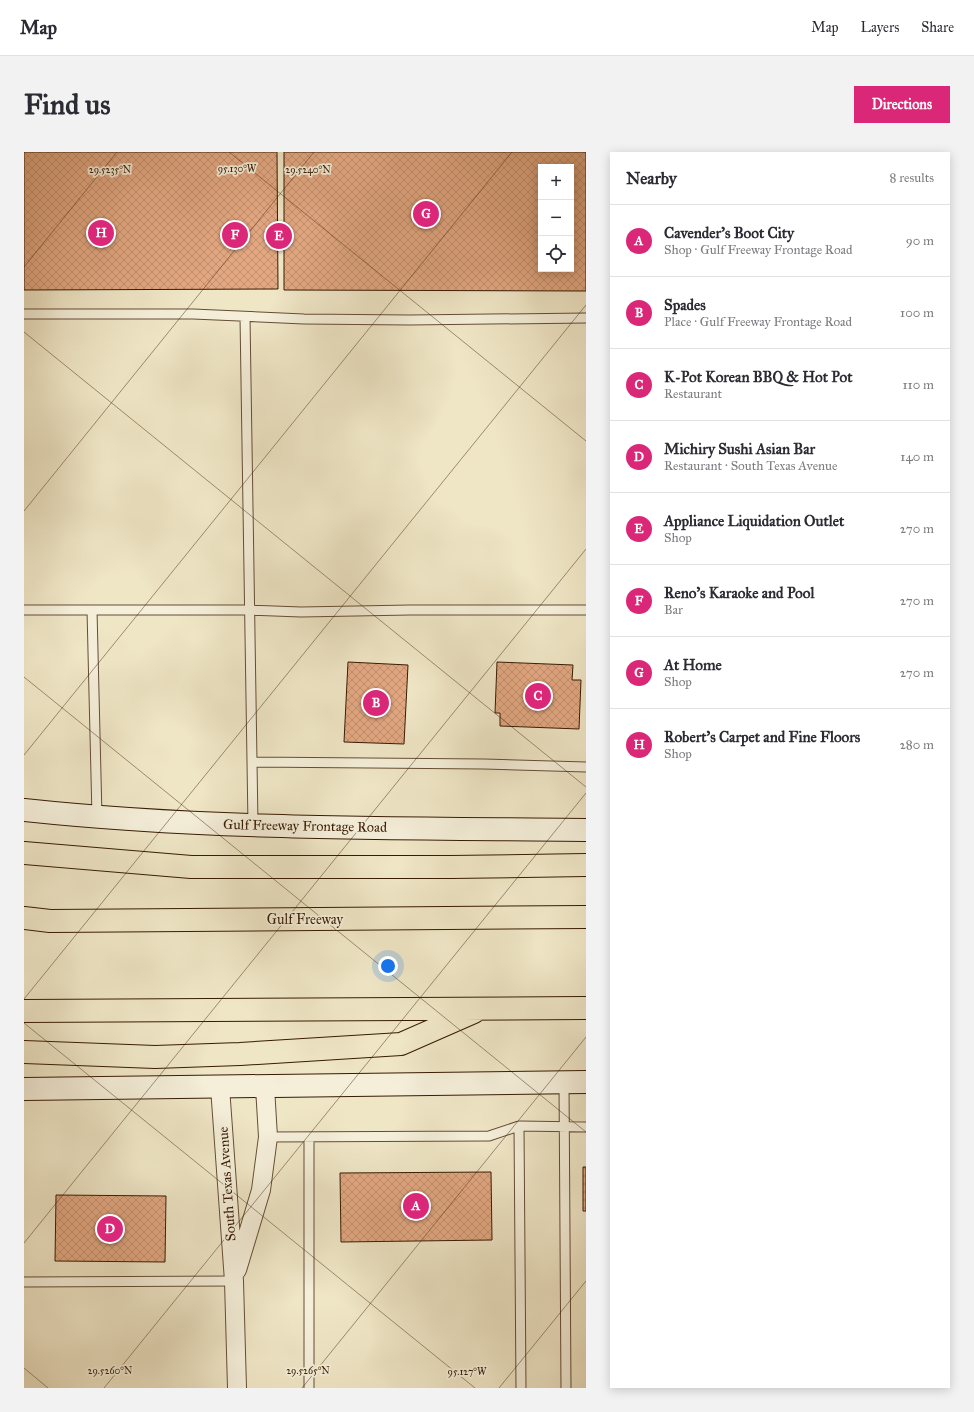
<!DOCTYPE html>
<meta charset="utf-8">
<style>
:root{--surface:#fff;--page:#f2f2f3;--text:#2b2b33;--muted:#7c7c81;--line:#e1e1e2;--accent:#db2777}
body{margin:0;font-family:"IM FELL Great Primer",serif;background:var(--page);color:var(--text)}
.controls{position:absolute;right:12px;top:12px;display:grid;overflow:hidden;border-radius:0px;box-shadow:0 2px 10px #0003}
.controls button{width:36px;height:36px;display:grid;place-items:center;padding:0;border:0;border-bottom:1px solid var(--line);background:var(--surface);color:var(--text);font:20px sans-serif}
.you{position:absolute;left:364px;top:814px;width:14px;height:14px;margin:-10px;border:3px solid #fff;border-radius:50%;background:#1a73e8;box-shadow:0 0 0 6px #1a73e833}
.badge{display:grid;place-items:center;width:26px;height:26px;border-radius:50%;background:var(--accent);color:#fff;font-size:13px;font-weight:700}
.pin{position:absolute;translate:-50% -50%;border:2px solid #fff;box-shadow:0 1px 4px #0006}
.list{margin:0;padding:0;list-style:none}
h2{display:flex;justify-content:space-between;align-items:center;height:52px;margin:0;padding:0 16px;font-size:17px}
h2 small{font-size:13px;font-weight:400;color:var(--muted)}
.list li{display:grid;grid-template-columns:26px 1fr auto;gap:12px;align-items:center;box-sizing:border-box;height:72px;padding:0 16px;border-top:1px solid var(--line)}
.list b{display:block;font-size:15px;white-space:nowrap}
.list p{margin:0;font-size:13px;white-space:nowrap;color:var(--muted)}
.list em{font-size:13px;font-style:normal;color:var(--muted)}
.icon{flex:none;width:22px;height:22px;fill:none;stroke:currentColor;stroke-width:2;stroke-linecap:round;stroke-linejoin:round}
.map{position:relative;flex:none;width:562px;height:1236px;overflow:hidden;border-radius:0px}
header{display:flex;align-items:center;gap:24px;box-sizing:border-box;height:56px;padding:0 20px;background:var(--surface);border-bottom:1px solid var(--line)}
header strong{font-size:19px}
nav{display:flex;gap:22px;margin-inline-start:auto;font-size:14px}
.intro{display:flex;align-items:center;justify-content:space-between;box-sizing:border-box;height:96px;padding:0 24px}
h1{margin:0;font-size:28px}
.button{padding:10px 18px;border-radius:0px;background:var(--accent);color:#fff;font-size:14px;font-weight:700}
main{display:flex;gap:24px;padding:0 24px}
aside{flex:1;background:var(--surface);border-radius:0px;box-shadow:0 2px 10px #0003}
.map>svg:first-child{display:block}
.building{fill:url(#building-cross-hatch);stroke:#371a03;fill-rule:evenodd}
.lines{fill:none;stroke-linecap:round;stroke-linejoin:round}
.lane-casing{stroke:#654d34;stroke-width:11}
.street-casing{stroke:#654d34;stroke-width:20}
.secondary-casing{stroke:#371a03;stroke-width:24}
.highway-casing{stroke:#371a03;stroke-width:24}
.lane{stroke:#f5efda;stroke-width:9}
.street{stroke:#f5efda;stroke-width:18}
.secondary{stroke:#f5efda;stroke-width:22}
.highway{stroke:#efe6c6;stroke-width:22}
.ticks{fill:none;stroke:#371a03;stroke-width:1;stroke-opacity:0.45}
.labels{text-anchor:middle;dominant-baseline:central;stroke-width:3.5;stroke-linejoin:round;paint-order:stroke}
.street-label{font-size:14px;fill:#371a03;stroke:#f5efda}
.ticks-label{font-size:10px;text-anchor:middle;fill:#371a03;stroke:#f5efda;stroke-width:3.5;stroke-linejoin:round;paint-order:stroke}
</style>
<header>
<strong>Map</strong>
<nav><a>Map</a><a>Layers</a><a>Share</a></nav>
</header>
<div class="intro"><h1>Find us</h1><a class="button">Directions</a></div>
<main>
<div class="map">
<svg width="562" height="1236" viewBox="0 0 562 1236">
<defs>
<pattern id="building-cross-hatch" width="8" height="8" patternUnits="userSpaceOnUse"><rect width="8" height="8" fill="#e3a882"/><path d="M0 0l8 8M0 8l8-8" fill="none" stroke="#c3906f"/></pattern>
</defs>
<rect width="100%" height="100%" fill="#efe6c6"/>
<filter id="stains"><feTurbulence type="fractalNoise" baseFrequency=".005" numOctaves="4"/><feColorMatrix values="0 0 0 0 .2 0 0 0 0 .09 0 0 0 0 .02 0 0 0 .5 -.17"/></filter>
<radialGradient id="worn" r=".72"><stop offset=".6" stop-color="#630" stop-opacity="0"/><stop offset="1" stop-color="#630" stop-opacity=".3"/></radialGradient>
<path class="building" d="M 0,0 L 253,0 L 254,137 L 0,138 Z
M 260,0 L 562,0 L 562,139 L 260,138 ZM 517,15 L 547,15 L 547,117 L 517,117 Z
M 324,510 L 384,513 L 380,592 L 320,590 Z
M 473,510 L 549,513 L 548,528 L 557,528 L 555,577 L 476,574 L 476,561 L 471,561 Z
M 559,1015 L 562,1015 L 562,1059 L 559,1059 Z
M 467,1020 L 468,1088 L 317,1090 L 316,1021 Z
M 32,1043 L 142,1044 L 141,1110 L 31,1109 Z"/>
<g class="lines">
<g class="lane-casing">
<path id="lane" d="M 0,162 L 169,162 L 280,167 L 386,168 L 562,166
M 221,165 L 229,673
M 0,458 L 226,458 L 277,460 L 386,458 L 562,458
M 68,458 L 73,665
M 229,610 L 460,612 L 562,615
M 540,930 L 542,1236
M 495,974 L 497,1236
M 244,985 L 465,984 L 495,974 L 562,975
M 285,985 L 285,1236
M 0,1130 L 210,1129"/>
</g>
<g class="street-casing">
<path id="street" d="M 196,935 L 210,1129 L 213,1236
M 213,1118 L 237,1038 L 244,985 L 241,935"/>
</g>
<g class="secondary-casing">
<path id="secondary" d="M 0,658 C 186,678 375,676 562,678
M 0,937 L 562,930"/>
</g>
<g class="highway-casing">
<path id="highway" d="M 0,701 L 167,715 L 427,715 L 562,713
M 0,766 L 26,769 L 562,765
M 0,859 L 562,856
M 0,900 L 131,905 L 216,902 L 377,892 L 450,860"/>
</g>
<use href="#lane" class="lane"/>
<use href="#street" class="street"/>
<use href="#secondary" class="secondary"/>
<use href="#highway" class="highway"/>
</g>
<path class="ticks" d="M 205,0 L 562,289M 0,115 L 93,0M 0,180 L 562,635M 0,359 L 290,0M 0,525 L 562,980M 0,603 L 488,0M 0,847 L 562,153M 0,871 L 451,1236M 0,1091 L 562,397M 0,1216 L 24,1236M 80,1236 L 562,641M 278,1236 L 562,885M 475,1236 L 562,1129"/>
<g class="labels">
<g class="street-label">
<text transform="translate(281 674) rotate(1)">Gulf Freeway Frontage Road</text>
<text x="281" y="767">Gulf Freeway</text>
<text transform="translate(203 1032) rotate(-94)">South Texas Avenue</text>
</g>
</g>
<g class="ticks-label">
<text x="213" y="20">95.130°W</text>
<text x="86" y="21">29.5235°N</text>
<text x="284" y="21">29.5240°N</text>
<text x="86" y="1222">29.5260°N</text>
<text x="284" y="1222">29.5265°N</text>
<text x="443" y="1223">95.127°W</text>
</g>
<rect width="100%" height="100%" filter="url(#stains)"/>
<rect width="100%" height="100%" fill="url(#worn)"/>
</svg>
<div class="controls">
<button>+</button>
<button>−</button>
<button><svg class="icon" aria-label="locate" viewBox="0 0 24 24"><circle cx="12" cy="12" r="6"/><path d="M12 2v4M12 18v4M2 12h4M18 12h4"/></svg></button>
</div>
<div class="you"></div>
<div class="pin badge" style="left:392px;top:1054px">A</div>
<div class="pin badge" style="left:352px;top:551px">B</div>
<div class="pin badge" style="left:514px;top:544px">C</div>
<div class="pin badge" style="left:86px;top:1077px">D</div>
<div class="pin badge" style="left:255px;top:84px">E</div>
<div class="pin badge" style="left:211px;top:83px">F</div>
<div class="pin badge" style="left:402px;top:62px">G</div>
<div class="pin badge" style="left:77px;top:81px">H</div>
</div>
<aside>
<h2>Nearby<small>8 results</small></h2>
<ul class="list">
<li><span class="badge">A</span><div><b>Cavender's Boot City</b><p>Shop · Gulf Freeway Frontage Road</p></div><em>90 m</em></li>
<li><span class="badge">B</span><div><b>Spades</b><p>Place · Gulf Freeway Frontage Road</p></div><em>100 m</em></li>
<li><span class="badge">C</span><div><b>K-Pot Korean BBQ &amp; Hot Pot</b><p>Restaurant</p></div><em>110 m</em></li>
<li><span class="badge">D</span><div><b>Michiry Sushi Asian Bar</b><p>Restaurant · South Texas Avenue</p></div><em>140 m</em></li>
<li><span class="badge">E</span><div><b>Appliance Liquidation Outlet</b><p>Shop</p></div><em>270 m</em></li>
<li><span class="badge">F</span><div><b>Reno's Karaoke and Pool</b><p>Bar</p></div><em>270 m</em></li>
<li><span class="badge">G</span><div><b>At Home</b><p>Shop</p></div><em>270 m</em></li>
<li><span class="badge">H</span><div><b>Robert's Carpet and Fine Floors</b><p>Shop</p></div><em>280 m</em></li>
</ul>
</aside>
</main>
